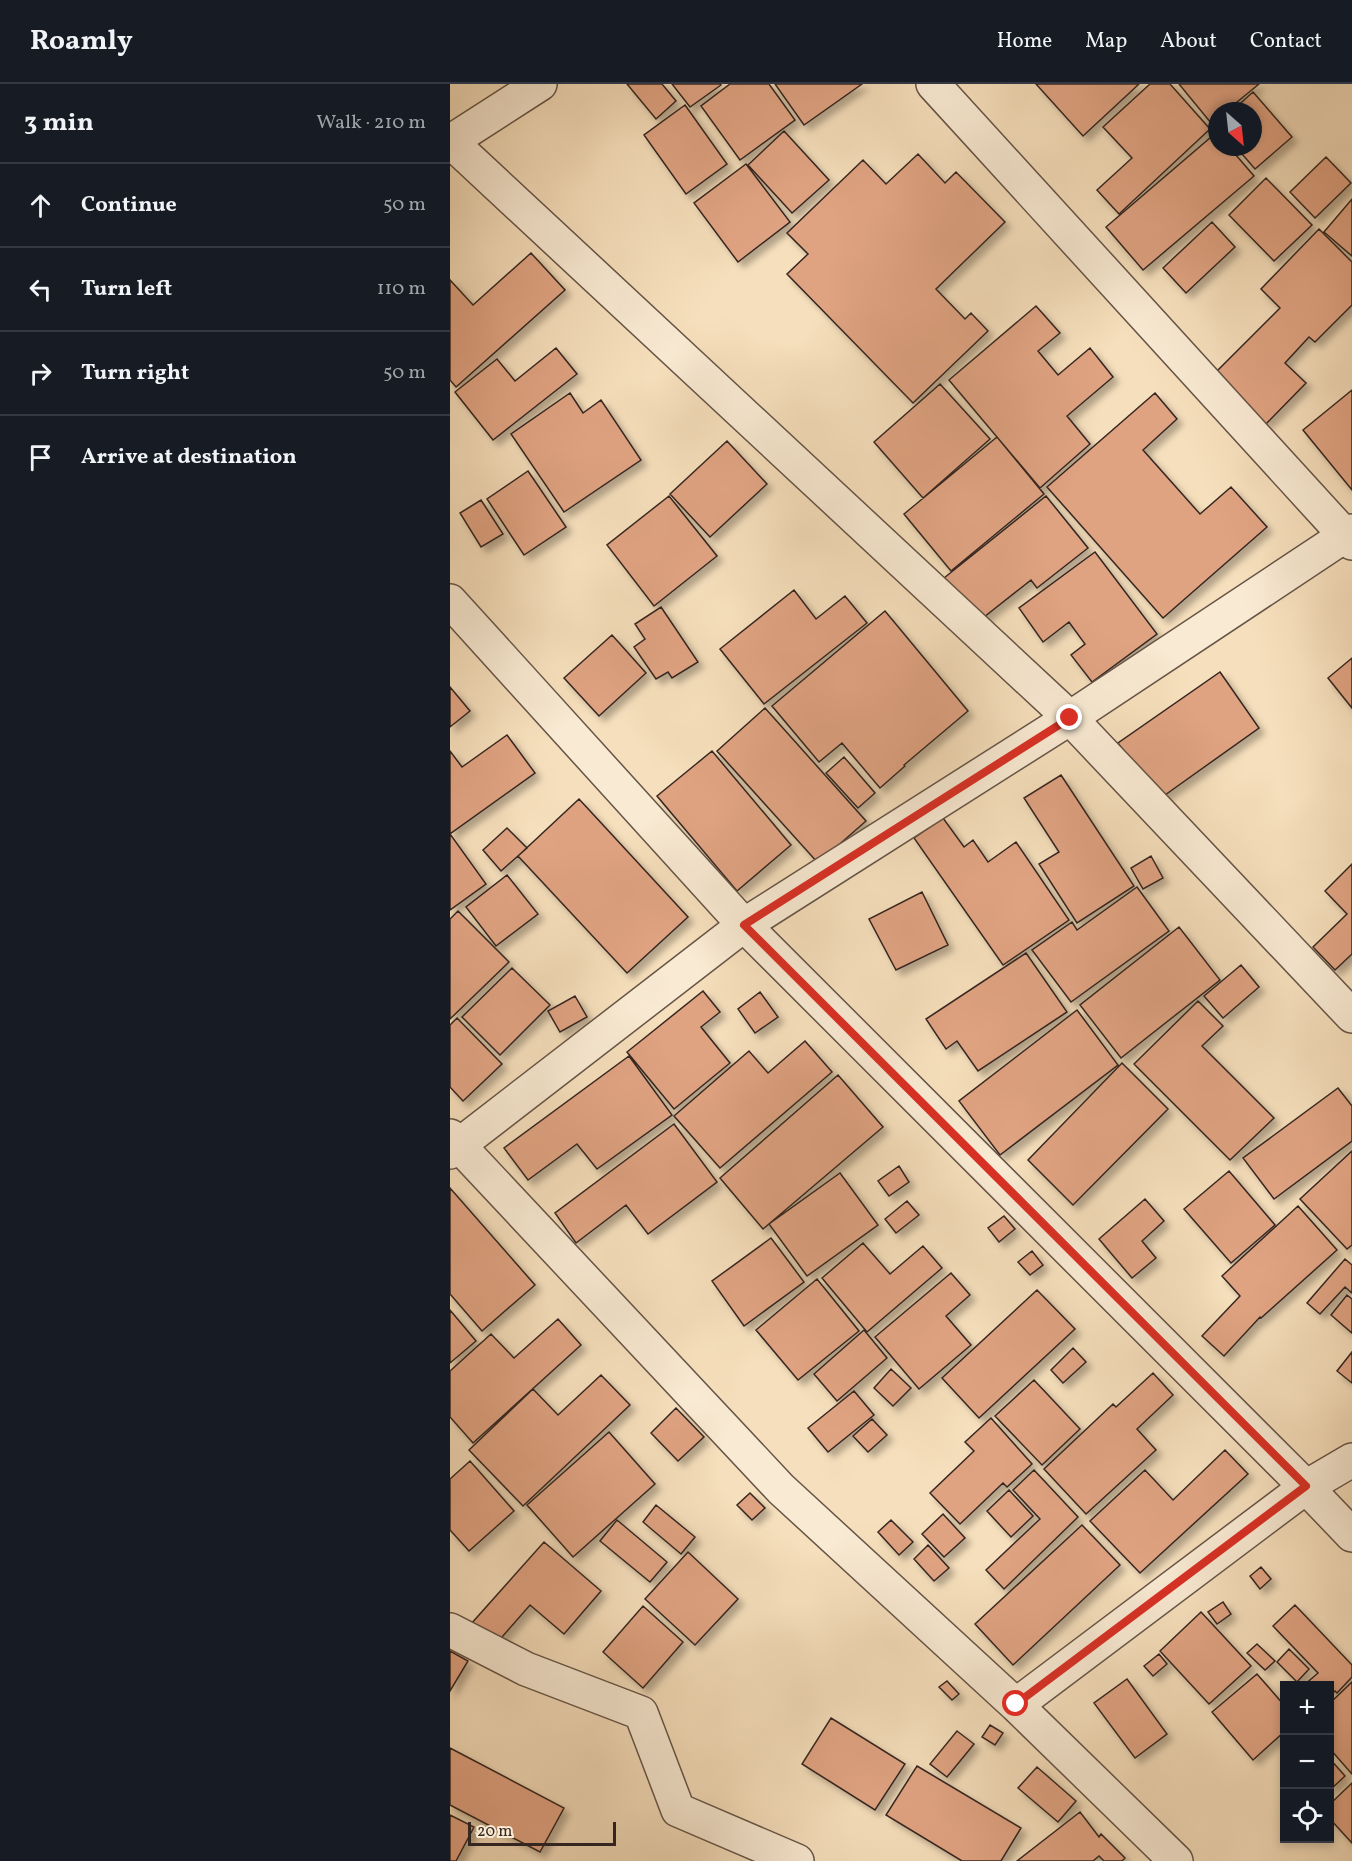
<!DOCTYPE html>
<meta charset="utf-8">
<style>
:root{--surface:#171b24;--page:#20242c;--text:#f1f3f6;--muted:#9ea1a6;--line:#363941}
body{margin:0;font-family:Vollkorn,serif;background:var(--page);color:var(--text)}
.controls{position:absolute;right:18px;bottom:18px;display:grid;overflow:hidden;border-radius:0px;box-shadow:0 3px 9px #0003}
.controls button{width:54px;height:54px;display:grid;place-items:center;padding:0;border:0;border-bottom:2px solid var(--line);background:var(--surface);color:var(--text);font:30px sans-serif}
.compass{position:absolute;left:758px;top:18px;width:54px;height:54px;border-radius:50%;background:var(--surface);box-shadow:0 3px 9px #0003;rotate:153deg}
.scale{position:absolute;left:18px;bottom:15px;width:148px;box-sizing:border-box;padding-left:6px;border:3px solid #362620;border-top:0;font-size:16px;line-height:21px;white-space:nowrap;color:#362620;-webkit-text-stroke:4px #f9ead3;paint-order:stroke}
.stop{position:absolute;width:18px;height:18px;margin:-14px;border:4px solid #d93025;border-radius:50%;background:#fff}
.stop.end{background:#d93025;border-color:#fff;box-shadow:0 2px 6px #0008}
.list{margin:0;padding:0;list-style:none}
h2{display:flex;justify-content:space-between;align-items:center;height:78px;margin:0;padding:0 24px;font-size:26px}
h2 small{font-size:20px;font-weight:400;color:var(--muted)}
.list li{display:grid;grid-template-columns:39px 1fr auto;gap:18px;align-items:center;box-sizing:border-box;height:84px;padding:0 24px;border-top:2px solid var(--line)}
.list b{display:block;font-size:22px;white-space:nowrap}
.list em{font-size:20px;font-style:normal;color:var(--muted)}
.icon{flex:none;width:33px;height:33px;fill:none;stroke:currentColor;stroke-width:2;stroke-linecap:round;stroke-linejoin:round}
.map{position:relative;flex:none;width:902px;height:1777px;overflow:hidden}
header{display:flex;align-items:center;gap:36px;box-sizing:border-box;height:84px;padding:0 30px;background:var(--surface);border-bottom:2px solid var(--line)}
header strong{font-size:28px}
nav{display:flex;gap:33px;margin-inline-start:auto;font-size:21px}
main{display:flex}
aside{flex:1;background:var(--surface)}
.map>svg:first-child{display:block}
.building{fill:#e0a382;stroke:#362620;stroke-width:1.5;filter:url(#shadow)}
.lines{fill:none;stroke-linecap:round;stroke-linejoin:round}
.minor-casing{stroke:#665447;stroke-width:36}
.minor{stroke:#f9ead3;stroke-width:33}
.route{stroke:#d93025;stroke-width:8}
</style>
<header>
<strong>Roamly</strong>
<nav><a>Home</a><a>Map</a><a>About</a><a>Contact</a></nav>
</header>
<main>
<aside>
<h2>3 min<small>Walk · 210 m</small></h2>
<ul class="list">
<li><svg class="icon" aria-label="ahead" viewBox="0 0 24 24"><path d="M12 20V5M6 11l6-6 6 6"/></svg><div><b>Continue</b></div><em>50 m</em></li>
<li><svg class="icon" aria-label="left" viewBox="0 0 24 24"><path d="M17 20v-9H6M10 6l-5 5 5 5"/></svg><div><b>Turn left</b></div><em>110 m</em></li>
<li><svg class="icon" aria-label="right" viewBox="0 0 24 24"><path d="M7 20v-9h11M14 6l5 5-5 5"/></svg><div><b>Turn right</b></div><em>50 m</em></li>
<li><svg class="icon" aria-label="arrive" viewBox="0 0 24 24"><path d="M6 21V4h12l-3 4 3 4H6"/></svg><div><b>Arrive at destination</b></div></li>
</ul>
</aside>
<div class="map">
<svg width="902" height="1777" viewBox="0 0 902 1777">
<defs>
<filter id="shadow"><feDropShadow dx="5.5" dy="5.5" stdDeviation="3" flood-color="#0004"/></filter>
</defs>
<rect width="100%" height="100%" fill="#f6dfbc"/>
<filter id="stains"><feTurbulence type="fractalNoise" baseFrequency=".00333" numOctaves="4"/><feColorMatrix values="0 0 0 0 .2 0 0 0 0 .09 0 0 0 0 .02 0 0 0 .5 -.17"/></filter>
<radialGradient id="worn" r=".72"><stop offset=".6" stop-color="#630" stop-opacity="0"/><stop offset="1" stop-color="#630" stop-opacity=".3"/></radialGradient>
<path class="building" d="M 177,0 L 212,0 L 226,17 L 206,35 Z
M 222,0 L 270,0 L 271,1 L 240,23 Z
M 280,0 L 319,0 L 345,36 L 290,76 L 251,22 Z
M 325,0 L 412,0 L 354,41 Z
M 586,0 L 689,0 L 633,52 Z
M 700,0 L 720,0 L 760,45 L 669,130 L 647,106 L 682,74 L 653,43 Z
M 729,0 L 809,0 L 776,27 L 767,27 L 767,34 L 761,39 Z
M 803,8 L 842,53 L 805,85 L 786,63 L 803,63 L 803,27 L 782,27 Z
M 235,21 L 277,80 L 236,110 L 194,51 Z
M 334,47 L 379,96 L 342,129 L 298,81 Z
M 767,48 L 767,63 L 779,63 L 804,92 L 693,186 L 656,143 Z
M 468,70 L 495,99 L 506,88 L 555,138 L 486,205 L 515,235 L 521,229 L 538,247 L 463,319 L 337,190 L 358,170 L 337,149 L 413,76 L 436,100 Z
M 876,73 L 901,99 L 865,134 L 840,108 Z
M 296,80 L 340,138 L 288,178 L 244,119 Z
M 816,94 L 862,141 L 824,177 L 779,131 Z
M 902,115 L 902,172 L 874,148 Z
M 762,138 L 785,163 L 736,209 L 713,184 Z
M 869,145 L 902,178 L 902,221 L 865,258 L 859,253 L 835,279 L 856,299 L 816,340 L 765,289 L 830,224 L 811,205 Z
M 81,169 L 115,206 L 6,303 L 0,296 L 0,196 L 23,221 Z
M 586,222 L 610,249 L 588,267 L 608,291 L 640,264 L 663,293 L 617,332 L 640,360 L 590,404 L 499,296 Z
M 106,264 L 127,290 L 43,356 L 5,308 L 47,275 L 65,297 Z
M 490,300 L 540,355 L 473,414 L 424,358 Z
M 902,306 L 902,406 L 853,346 Z
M 120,309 L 133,329 L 151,316 L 191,376 L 114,428 L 61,350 Z
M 705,309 L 727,335 L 693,366 L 750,430 L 781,403 L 817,443 L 713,534 L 597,403 Z
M 547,353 L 594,410 L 501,487 L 454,430 Z
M 277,357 L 317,400 L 260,453 L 220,410 Z
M 78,387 L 116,443 L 74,471 L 37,415 Z
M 219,412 L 267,472 L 204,522 L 157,461 Z
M 596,412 L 638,464 L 587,504 L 581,496 L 529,537 L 494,494 Z
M 31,416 L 53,450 L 31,463 L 10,429 Z
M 645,468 L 707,550 L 642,598 L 621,571 L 635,560 L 619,538 L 593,558 L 569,524 Z
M 344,506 L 366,535 L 395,512 L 417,539 L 314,620 L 270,565 Z
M 211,523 L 248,578 L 222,594 L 218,588 L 206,595 L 184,563 L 195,555 L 185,540 Z
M 435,527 L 518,627 L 454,681 L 455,682 L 430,704 L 392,659 L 369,678 L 322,622 Z
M 162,551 L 196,589 L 149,632 L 114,594 Z
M 902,574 L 902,624 L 878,594 Z
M 770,588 L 809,644 L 708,716 L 668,659 Z
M 0,603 L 20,627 L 0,643 Z
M 315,624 L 416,737 L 368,779 L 267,667 Z
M 57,651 L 85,689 L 0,750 L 36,800 L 0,826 L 0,667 L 12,683 Z
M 262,667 L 341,761 L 287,807 L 207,712 Z
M 394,673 L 425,709 L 408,724 L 376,689 Z
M 611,691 L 684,802 L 627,839 L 589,780 L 609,768 L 574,714 Z
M 129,715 L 238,833 L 177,889 L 68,772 Z
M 493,734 L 514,763 L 523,756 L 538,778 L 566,758 L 619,836 L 553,881 L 464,754 Z
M 57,744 L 77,764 L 51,787 L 33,766 Z
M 701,772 L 713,794 L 693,805 L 681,784 Z
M 902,780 L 902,870 L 885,886 L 863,863 L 897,830 L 875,807 Z
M 57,791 L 88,830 L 46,862 L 16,823 Z
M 687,803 L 719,847 L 621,918 L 582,866 L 622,838 L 627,846 Z
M 472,808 L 498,861 L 446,886 L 419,835 Z
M 8,827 L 59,878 L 0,935 L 0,835 Z
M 729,843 L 770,896 L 671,974 L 630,921 Z
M 576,869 L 617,928 L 528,987 L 507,957 L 496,965 L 476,935 Z
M 791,881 L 809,903 L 773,934 L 754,912 Z
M 62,884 L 100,921 L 50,971 L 12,933 Z
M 253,907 L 270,928 L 251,943 L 280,979 L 224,1025 L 177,968 Z
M 310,908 L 328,933 L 305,949 L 288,925 Z
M 125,912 L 137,933 L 110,948 L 98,927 Z
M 748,917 L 773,942 L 752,962 L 824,1034 L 780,1076 L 684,980 Z
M 627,926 L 668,981 L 550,1071 L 509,1017 Z
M 7,934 L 52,980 L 13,1017 L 0,1003 L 0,941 Z
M 355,957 L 382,988 L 270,1084 L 224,1032 L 299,967 L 318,989 Z
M 179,972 L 222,1031 L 147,1085 L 127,1060 L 78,1096 L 54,1064 Z
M 672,979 L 718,1025 L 623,1121 L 578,1076 Z
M 388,991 L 433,1043 L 313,1145 L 270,1094 Z
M 888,1004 L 902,1022 L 902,1057 L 824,1115 L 793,1074 Z
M 224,1040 L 267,1098 L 198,1150 L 176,1121 L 126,1159 L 105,1129 Z
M 902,1067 L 902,1161 L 897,1165 L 850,1115 Z
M 449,1082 L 459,1098 L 439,1112 L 428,1097 Z
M 779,1087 L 825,1141 L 781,1179 L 734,1125 Z
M 390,1089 L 428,1141 L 357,1192 L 319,1140 Z
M 0,1104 L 85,1201 L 32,1247 L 0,1210 Z
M 695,1115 L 714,1137 L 692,1157 L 706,1174 L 682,1194 L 649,1155 Z
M 457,1117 L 469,1131 L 446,1149 L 435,1135 Z
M 848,1122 L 887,1166 L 811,1234 L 810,1233 L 774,1272 L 752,1252 L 790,1212 L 772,1192 Z
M 554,1132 L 565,1145 L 549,1158 L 538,1144 Z
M 321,1154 L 354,1198 L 294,1242 L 262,1197 Z
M 413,1159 L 440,1190 L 473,1162 L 492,1184 L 417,1248 L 372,1194 Z
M 582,1167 L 593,1181 L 580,1191 L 568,1178 Z
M 895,1175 L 902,1181 L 902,1209 L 895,1203 L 870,1230 L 857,1219 Z
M 501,1189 L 520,1211 L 496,1232 L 521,1261 L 469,1305 L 425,1253 Z
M 367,1195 L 409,1247 L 348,1296 L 306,1246 Z
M 587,1206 L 625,1245 L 529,1334 L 492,1294 Z
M 897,1211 L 902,1215 L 902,1249 L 881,1231 Z
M 0,1226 L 26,1257 L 0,1279 Z
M 108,1235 L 131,1261 L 23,1359 L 0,1333 L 0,1287 L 41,1250 L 64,1274 Z
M 414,1246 L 437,1274 L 387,1317 L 364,1290 Z
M 623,1264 L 636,1278 L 613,1299 L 601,1286 Z
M 902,1268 L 902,1299 L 887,1287 Z
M 441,1285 L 461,1304 L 443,1322 L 424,1304 Z
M 703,1289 L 723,1311 L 687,1345 L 706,1366 L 636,1430 L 594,1385 L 663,1320 L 666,1323 Z
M 151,1291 L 180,1321 L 73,1422 L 19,1366 L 83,1305 L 108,1331 Z
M 584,1296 L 630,1345 L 592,1381 L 545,1332 Z
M 404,1307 L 424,1331 L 378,1368 L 358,1344 Z
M 226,1324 L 254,1353 L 228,1377 L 201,1349 Z
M 541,1334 L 582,1380 L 557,1403 L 553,1399 L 510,1440 L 480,1409 L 524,1367 L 515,1358 Z
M 422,1335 L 437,1351 L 418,1368 L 403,1352 Z
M 159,1348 L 205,1400 L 123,1473 L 77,1421 Z
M 775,1366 L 798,1390 L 690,1489 L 640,1437 L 695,1386 L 723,1416 Z
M 20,1377 L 64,1427 L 19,1467 L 0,1446 L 0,1395 Z
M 584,1386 L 628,1433 L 554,1505 L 536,1486 L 590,1435 L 563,1406 Z
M 559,1406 L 583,1432 L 561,1453 L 537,1427 Z
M 300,1409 L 315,1424 L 302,1436 L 287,1421 Z
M 206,1421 L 245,1453 L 231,1470 L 193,1438 Z
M 493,1430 L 515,1454 L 494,1473 L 472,1450 Z
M 167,1436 L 217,1478 L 200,1498 L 150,1457 Z
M 441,1436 L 463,1458 L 449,1471 L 428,1448 Z
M 632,1441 L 670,1481 L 563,1581 L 525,1540 Z
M 94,1458 L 151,1507 L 114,1550 L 80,1521 L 45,1561 L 21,1540 Z
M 478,1461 L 499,1484 L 484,1497 L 464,1475 Z
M 238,1468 L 288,1515 L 245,1561 L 195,1515 Z
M 811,1483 L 821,1495 L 810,1505 L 800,1492 Z
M 773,1518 L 781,1530 L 767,1540 L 758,1528 Z
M 845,1521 L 902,1581 L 902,1593 L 887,1609 L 885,1607 L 880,1611 L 880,1602 L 853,1602 L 868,1589 L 823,1542 Z
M 193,1522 L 233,1558 L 193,1604 L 153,1568 Z
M 751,1528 L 801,1582 L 759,1620 L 710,1567 Z
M 807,1560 L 825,1577 L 815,1586 L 797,1569 Z
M 839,1565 L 859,1585 L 847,1598 L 827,1578 Z
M 0,1567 L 18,1577 L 0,1607 Z
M 709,1570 L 717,1580 L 703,1592 L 694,1582 Z
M 807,1590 L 834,1621 L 834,1648 L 803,1676 L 762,1628 Z
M 677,1595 L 717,1650 L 685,1674 L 644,1619 Z
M 497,1597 L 509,1610 L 502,1616 L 489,1603 Z
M 902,1598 L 902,1690 L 880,1665 L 880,1619 Z
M 381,1634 L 455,1680 L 425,1726 L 352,1680 Z
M 540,1641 L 553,1649 L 545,1661 L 532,1653 Z
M 507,1647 L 524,1660 L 497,1693 L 480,1680 Z
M 0,1664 L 114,1724 L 90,1768 L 0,1721 Z
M 880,1675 L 895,1692 L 880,1706 Z
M 467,1682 L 571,1744 L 551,1777 L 512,1777 L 436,1731 Z
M 587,1683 L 626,1717 L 608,1738 L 568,1704 Z
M 902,1699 L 902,1759 L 880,1735 L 880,1720 Z
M 630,1728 L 649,1753 L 651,1750 L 675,1774 L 672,1777 L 654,1777 L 649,1772 L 643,1777 L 567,1777 Z
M 0,1731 L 24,1743 L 6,1777 L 0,1777 Z"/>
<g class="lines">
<g class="minor-casing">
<path id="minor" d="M 483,0 L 902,459
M 0,57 L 620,634 L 902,932
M 0,58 L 90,0
M 0,517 L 294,841 L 856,1403 L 902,1451
M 0,1052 L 331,1405 L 566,1621 L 726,1777
M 0,1068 L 294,841 L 620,634 L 902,447
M 0,1546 L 76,1585 L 191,1629 L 228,1726 L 347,1777
M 566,1621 L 856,1403 L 902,1376"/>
</g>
<use href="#minor" class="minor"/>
</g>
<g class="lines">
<path class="route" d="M 566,1620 L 856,1402 L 294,841 L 620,634"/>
</g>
<rect width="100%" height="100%" filter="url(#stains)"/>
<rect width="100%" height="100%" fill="url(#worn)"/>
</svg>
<div class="controls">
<button>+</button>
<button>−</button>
<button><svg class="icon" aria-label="locate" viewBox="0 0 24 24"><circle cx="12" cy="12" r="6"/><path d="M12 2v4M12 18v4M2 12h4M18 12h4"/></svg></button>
</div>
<svg class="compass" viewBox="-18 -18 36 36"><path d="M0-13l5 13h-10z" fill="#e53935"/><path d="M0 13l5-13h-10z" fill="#9ea1a6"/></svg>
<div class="scale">20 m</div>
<div class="stop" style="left:566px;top:1620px"></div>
<div class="stop end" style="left:620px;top:634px"></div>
</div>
</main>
